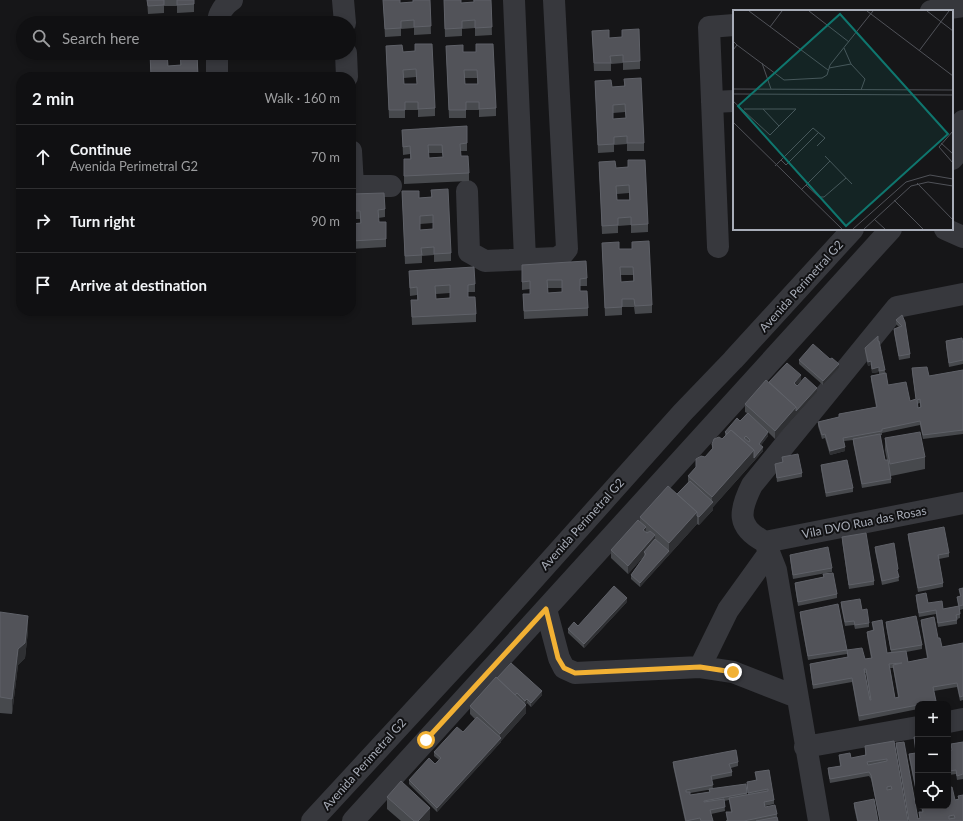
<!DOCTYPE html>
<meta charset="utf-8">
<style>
:root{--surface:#101012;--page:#1e1e20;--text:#f1f3f6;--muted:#9c9d9f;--line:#303032}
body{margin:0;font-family:Lato,sans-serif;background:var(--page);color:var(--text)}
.controls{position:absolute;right:12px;bottom:12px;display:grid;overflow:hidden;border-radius:8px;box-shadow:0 2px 6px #0003}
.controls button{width:36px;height:36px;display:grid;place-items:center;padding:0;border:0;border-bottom:1px solid var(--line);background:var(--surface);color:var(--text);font:20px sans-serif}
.stop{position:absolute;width:12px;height:12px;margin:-9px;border:3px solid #f2b134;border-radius:50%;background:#fff}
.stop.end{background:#f2b134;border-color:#fff;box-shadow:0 1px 4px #0008}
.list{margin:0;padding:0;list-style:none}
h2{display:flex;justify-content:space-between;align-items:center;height:52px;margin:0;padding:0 16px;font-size:17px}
h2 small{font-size:13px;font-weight:400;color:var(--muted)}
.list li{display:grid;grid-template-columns:26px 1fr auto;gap:12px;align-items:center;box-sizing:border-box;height:64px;padding:0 16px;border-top:1px solid var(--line)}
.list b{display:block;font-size:15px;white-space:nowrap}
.list p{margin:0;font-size:13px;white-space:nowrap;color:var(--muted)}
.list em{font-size:13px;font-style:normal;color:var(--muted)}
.icon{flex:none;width:22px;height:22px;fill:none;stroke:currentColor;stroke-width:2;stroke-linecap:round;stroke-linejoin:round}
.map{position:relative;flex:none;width:963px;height:821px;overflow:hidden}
.search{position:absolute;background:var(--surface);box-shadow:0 2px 6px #0003;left:16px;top:16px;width:340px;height:44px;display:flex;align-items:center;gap:10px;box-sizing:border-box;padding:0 14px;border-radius:22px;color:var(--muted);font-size:15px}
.panel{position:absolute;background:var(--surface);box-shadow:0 2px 6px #0003;left:16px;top:72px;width:340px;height:244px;border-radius:16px}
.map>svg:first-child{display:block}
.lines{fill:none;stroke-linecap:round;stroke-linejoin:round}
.minor{stroke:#37383d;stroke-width:22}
.wall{fill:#47494d;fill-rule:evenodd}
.shaded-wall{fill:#2f3033}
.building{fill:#525359;stroke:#5f6168;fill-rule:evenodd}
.route{stroke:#f2b134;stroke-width:5}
.labels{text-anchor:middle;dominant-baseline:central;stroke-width:4;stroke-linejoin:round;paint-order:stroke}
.street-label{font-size:12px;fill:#a8adb8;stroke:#111113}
.inset-road{fill:none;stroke:#505258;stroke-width:1}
.view{fill:#0f766e;fill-opacity:0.15;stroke:#0f766e;stroke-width:2}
.inset-edge{fill:none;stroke:#a8adb8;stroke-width:2}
</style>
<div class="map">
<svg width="963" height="821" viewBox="0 0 963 821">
<rect width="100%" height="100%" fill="#161618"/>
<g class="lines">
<path class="minor" d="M 343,0 L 345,23
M 514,0 L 525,259
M 931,11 L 963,6
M 218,23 C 218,14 224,5 232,0
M 346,53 L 347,77
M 217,77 L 217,53
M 712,102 L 734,101
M 952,133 L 963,121
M 351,151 L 353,186
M 952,159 L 963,147
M 351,186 L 391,186
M 467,191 L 469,252 L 485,261 L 557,258 L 563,254 L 567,249 L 554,0
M 945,229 L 963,237
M 718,247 L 709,27 L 734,25
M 765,542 L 963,503
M 546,609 L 559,658 L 564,668 L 575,673 L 700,667 L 733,672 L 797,697
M 700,667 L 728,610 L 769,553
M 948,722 L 963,719
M 805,747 L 918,727
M 312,821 L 481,638 L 683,412 L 733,360 L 853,229
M 353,821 L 891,229
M 819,821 L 776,570 L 765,542 C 736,527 739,511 752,485 L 897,307 L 963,294"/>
</g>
<path class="wall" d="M 147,0 L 194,0 L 194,12 L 177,13 L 177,6 L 164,6 L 164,13 L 148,14 Z
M 383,0 L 400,0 L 400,3 L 413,2 L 413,0 L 430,0 L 431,34 L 414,35 L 414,28 L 401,29 L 401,36 L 385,37 Z
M 444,0 L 461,0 L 461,3 L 474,2 L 473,0 L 491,0 L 492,35 L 475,36 L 475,28 L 462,29 L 462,36 L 445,37 Z
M 592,31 L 609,38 L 640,61 L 640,69 L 623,70 L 623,63 L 611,64 L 611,71 L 594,71 Z
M 386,46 L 403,52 L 415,51 L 435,108 L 435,116 L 418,117 L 418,110 L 405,110 L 405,118 L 389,118 ZM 416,77 L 417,84 L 404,84 L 404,78 Z
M 446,46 L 463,52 L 476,52 L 496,108 L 496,116 L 479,117 L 479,110 L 466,110 L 466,118 L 449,118 ZM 465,78 L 477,78 L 477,84 L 465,84 Z
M 150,53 L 197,53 L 198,77 L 151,77 ZM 180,59 L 180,65 L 168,66 L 168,60 Z
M 624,79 L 644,143 L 644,151 L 627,151 L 627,144 L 614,145 L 614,152 L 598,153 L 595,81 L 612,87 L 624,86 ZM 625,112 L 626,118 L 613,119 L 613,113 Z
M 467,126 L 467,151 L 460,151 L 461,156 L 469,173 L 469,181 L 404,184 L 404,159 L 410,159 L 410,154 L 403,155 L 402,130 ZM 428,153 L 442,153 L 443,157 L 429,158 Z
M 599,162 L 616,168 L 628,167 L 648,224 L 648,232 L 631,233 L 631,225 L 618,226 L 618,233 L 602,234 ZM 629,193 L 629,200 L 617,200 L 617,194 Z
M 431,190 L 451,253 L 451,261 L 434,262 L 434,255 L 422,256 L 422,263 L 405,264 L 402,191 L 419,198 L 431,197 ZM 433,223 L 433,229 L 420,230 L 420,224 Z
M 351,194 L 385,209 L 385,217 L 378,218 L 379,222 L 386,222 L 386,247 L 351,249 L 351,224 L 360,223 L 360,219 L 351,219 Z
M 602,243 L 619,249 L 632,249 L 652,305 L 652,313 L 635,314 L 634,307 L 622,307 L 622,315 L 605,316 ZM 620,275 L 633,275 L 633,281 L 621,282 Z
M 522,265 L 587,278 L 587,286 L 580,286 L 580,291 L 588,308 L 588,316 L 524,319 L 523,294 L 530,294 L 530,289 L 522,290 ZM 548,288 L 562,288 L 562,292 L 548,293 Z
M 409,271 L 475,284 L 475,292 L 468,292 L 468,297 L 476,314 L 476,322 L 412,325 L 411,300 L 417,300 L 417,295 L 410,296 ZM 450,293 L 450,298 L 436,299 L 436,294 Z
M 902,315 L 910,354 L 910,358 L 899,360 L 894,333 L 894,329 L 899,327 L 896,324 L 896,320 Z
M 878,341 L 888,385 L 910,401 L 916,399 L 912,372 L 912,368 L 929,376 L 963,370 L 963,434 L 923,439 L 920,425 L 882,433 L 882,435 L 880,435 L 885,460 L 887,460 L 885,450 L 885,438 L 925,457 L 925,469 L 891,476 L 891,483 L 862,488 L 853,443 L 853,440 L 844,441 L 845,451 L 830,455 L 825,438 L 822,439 L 818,426 L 818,422 L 839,417 L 839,414 L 876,407 L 871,380 L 871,376 L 879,374 L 879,372 L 872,373 L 871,365 L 868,366 L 865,352 L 865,348 ZM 920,403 L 920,407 L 918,408 L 917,404 Z
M 946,341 L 963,345 L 963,364 L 949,367 L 946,346 Z
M 799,360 L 839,368 L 823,385 L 799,364 Z
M 801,380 L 796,385 L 797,386 L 817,392 L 775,439 L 768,432 L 768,436 L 761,445 L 763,451 L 713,507 L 713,510 L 699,525 L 697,524 L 640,587 L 631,579 L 631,575 L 644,556 L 628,574 L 611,558 L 611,550 L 640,521 L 640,517 L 677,494 L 688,482 L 688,476 L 712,450 L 712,444 L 722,439 L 725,436 L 725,432 L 740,421 L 747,413 L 745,412 L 745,404 L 769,382 Z
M 782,457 L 802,473 L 802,477 L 777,482 L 775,464 L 782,462 Z
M 821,465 L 853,488 L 853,492 L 826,497 L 821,469 Z
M 908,534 L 949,553 L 949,557 L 939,559 L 943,583 L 943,587 L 918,592 L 908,538 Z
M 842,537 L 874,581 L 874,585 L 849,589 L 842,541 Z
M 875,547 L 898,573 L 899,581 L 882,585 L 875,551 Z
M 790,555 L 832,568 L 832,572 L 793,579 L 790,559 Z
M 823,574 L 837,594 L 837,598 L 798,606 L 795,587 L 795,583 L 823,577 Z
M 963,588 L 963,609 L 960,610 L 960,618 L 957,619 L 957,624 L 938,627 L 936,614 L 919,617 L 916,599 L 916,595 L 928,603 L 943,609 L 958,606 L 957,597 L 960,596 L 959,589 Z
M 627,602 L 584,648 L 568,633 L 568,629 L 578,626 Z
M 841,602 L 862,610 L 869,623 L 869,627 L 855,629 L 854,625 L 845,626 L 841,606 Z
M 0,612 L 28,631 L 25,658 L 18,665 L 12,714 L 0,713 Z
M 800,612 L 847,650 L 847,654 L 808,660 L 800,616 Z
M 921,620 L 938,638 L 942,647 L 963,645 L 963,700 L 960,701 L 957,687 L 934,691 L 936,704 L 918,704 L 918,709 L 859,721 L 852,682 L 813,689 L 810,668 L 810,664 L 848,657 L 847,650 L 865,659 L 871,658 L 867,636 L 867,632 L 873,631 L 872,622 L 887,653 L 891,652 L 886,626 L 886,622 L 922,645 L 922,649 L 906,652 L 908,662 L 927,658 L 921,624 ZM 890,668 L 893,668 L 898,697 L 895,698 ZM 865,673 L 866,673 L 870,700 Z
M 497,678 L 542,695 L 531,707 L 527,703 L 526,704 L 526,713 L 501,741 L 501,742 L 437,812 L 409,784 L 409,780 L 435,764 L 439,760 L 434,756 L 434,752 L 463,732 L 475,719 L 470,714 L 470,706 Z
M 914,737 L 918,737 L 918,793 L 916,793 L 909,758 L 909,754 L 916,753 Z
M 894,741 L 908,821 L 880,821 L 871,779 L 869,776 L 830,783 L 828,772 L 828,768 L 840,766 L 839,755 L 851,758 L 865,756 L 865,746 Z
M 963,742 L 963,779 L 957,780 L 956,774 L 949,775 L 948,768 L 948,751 L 952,750 L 951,744 Z
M 896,743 L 918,819 L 920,818 L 919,812 L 922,812 L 921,806 L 948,806 L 955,800 L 958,799 L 958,796 L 963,821 L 909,821 L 896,747 Z
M 673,762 L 738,762 L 738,766 L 731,768 L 732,772 L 732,776 L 712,780 L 713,789 L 690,793 L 690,795 L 709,792 L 709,789 L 746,784 L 747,795 L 748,794 L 747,782 L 756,781 L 755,772 L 769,770 L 774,800 L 774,804 L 765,806 L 765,807 L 777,814 L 777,817 L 778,821 L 726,821 L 727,821 L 726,812 L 731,812 L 729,800 L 724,801 L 725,811 L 711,814 L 713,821 L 685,821 L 673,766 Z
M 387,797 L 430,819 L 429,821 L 401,821 L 387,809 Z
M 854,803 L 878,821 L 857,821 L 854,807 Z"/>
<path class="shaded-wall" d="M 871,361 L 871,365 L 868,366 L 868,362 Z
M 839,364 L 839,368 L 823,385 L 823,381 Z
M 879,367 L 879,372 L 872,373 L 872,369 Z
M 801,375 L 801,380 L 794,387 L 794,383 Z
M 817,388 L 817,392 L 775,439 L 775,431 L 796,407 Z
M 768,432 L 768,436 L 759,448 L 759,444 Z
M 763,447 L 763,451 L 713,507 L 713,510 L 699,525 L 699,517 L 712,503 L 712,497 L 754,450 Z
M 845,447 L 845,451 L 830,455 L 830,451 Z
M 697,512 L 697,524 L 640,587 L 640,583 L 669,551 L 669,543 Z
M 646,527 L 646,535 L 643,530 Z
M 655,535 L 655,543 L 644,552 L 644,556 L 628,574 L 628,566 Z
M 627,598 L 627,602 L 584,648 L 584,644 Z
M 28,616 L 28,631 L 25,658 L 18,665 L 12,714 L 12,699 L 18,649 Z
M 542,691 L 542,695 L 531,707 L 531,703 Z
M 527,699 L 527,703 L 525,705 L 525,701 Z
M 526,705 L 526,713 L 501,741 L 501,742 L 437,812 L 437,808 L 500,739 L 500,734 Z
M 430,808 L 430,819 L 429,821 L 418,821 Z"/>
<path class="building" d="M 147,0 L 164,0 L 164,5 L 148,6 Z
M 177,0 L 194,0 L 194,4 L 177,5 Z
M 383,0 L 400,0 L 400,3 L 413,2 L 413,0 L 430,0 L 431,26 L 414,27 L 414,20 L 401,21 L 401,28 L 385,29 Z
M 444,0 L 461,0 L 461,3 L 474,2 L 474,0 L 491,0 L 492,27 L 475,28 L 475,20 L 462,21 L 462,28 L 445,29 Z
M 639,29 L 640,61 L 623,62 L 623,55 L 610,56 L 611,63 L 594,63 L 592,31 L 609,30 L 609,38 L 622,37 L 622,30 Z
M 415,44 L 432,44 L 435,108 L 418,109 L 418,102 L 405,102 L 405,110 L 389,110 L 386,46 L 402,45 L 403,52 L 415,51 ZM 416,69 L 417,84 L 404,84 L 403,70 Z
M 476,44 L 493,44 L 496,108 L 479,109 L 479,102 L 466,102 L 466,110 L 449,110 L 446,46 L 463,45 L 463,52 L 476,52 ZM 464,70 L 477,70 L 478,84 L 465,84 Z
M 150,53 L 167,53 L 168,66 L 181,65 L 180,53 L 197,53 L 198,77 L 151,77 Z
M 641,78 L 644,143 L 627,143 L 627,136 L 614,137 L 614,144 L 598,145 L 595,81 L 611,80 L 612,87 L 625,86 L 624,79 ZM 625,104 L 626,118 L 613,119 L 613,105 Z
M 467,126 L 467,143 L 460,144 L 461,156 L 468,156 L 469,173 L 404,176 L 404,159 L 411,159 L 410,146 L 403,147 L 402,130 ZM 428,145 L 442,145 L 443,157 L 429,158 Z
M 628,160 L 645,160 L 648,224 L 631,225 L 631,217 L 618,218 L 618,225 L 602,226 L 599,162 L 615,161 L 616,168 L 628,167 ZM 629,185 L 630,200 L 617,200 L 616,186 Z
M 448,189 L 451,253 L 434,254 L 434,247 L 421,248 L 422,255 L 405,256 L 402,191 L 419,191 L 419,198 L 432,197 L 431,190 ZM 433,215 L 433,229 L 420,230 L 420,216 Z
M 384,193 L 385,209 L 378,210 L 379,222 L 386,222 L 386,239 L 351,241 L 351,224 L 361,223 L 360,211 L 351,211 L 351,194 Z
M 649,241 L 652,305 L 635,306 L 634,299 L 622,299 L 622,307 L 605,308 L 602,243 L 619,242 L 619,249 L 632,249 L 632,242 ZM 620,267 L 633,267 L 634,281 L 621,282 Z
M 586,261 L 587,278 L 580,279 L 580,291 L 587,291 L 588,308 L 524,311 L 523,294 L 530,294 L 530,281 L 522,282 L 522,265 ZM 547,280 L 562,280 L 562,292 L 548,293 Z
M 474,267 L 475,284 L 468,285 L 468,297 L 475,297 L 476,314 L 412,317 L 411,300 L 418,300 L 417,287 L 410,288 L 409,271 ZM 450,285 L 450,298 L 436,299 L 435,286 Z
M 902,315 L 905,322 L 910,354 L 899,356 L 894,329 L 902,326 L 896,320 Z
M 878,336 L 878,341 L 879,341 L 885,370 L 879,371 L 879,367 L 872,369 L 871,361 L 868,362 L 865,348 Z
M 962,338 L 963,345 L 963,360 L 949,363 L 946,341 Z
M 813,344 L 830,359 L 832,358 L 839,364 L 823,381 L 799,360 Z
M 787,363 L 801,375 L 794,383 L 797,386 L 805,377 L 817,388 L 796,411 L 796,407 L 769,382 Z
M 927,367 L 929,376 L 963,370 L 963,430 L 923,435 L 920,421 L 882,429 L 882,431 L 843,438 L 845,447 L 830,451 L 825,434 L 822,435 L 818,422 L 839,417 L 839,414 L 877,407 L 871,376 L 886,373 L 888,385 L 906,382 L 910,401 L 916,399 L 912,368 ZM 920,399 L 921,407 L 918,408 L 917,400 Z
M 766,380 L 796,407 L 775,431 L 745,404 Z
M 748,413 L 768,432 L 759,444 L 763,447 L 754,458 L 754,450 L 731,430 L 727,434 L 725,432 L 737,418 L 740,421 ZM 746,436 L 750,440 L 749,442 L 744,438 Z
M 731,430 L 754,450 L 712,497 L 688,476 L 696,467 L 696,459 L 701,456 L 705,457 L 713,448 L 712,444 L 714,439 L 719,437 L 722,439 Z
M 920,432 L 925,457 L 890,464 L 885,438 Z
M 880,434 L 885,460 L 888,460 L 891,479 L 862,484 L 853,439 Z
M 798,454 L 802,473 L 777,478 L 775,464 L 783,462 L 782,457 Z
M 847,460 L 853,488 L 826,493 L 821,465 Z
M 690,481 L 713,502 L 699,517 L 697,516 L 697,512 L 677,494 Z
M 668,486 L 697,512 L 669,543 L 640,517 Z
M 638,520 L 646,527 L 643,530 L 647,533 L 650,531 L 655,535 L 628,566 L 611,550 Z
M 944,527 L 949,553 L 938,555 L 943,583 L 918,588 L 908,534 Z
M 866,533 L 874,581 L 849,585 L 842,537 Z
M 655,539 L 669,551 L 640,583 L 631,575 L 646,554 L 644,552 Z
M 894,543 L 898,569 L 897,570 L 899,577 L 882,581 L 875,547 Z
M 828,547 L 832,568 L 793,575 L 790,555 Z
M 833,573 L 837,594 L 798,602 L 795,583 L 824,577 L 823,574 Z
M 614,586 L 627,598 L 584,644 L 568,629 L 574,622 L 578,626 Z
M 963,588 L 963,605 L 959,606 L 957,597 L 961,596 L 959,589 Z
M 926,593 L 928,603 L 942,601 L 943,609 L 959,606 L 960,614 L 956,615 L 957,620 L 938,623 L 936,610 L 919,613 L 916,595 Z
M 860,599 L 862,610 L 867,609 L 869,623 L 855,625 L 854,621 L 845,622 L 841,602 Z
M 838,604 L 847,650 L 808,656 L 800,612 Z
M 0,612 L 28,616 L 25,643 L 18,649 L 12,699 L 0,697 Z
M 916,616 L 922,645 L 891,650 L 886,622 Z
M 934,617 L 938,638 L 940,638 L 942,647 L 963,643 L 963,696 L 960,697 L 957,683 L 933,687 L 936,701 L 921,704 L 918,704 L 918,705 L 859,716 L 852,678 L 813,685 L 810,664 L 848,657 L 847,650 L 862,648 L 865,659 L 872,658 L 867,632 L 874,630 L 872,622 L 882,620 L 887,653 L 906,651 L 908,662 L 928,658 L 921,620 ZM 902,663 L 893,665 L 899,697 L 895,698 L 889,664 ZM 864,669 L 866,669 L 871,700 L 870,700 Z
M 511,663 L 542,691 L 531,703 L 527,699 L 525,701 L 517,693 L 515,695 L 497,678 Z
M 496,677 L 526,705 L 500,734 L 470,706 Z
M 477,717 L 501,738 L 437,808 L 409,780 L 429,758 L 435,764 L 441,758 L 434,752 L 457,727 L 463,732 Z
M 914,737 L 918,737 L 918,789 L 916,789 L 909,754 L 916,753 Z
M 894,741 L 908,821 L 880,821 L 871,775 L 869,772 L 830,779 L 828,768 L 841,766 L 839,755 L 850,753 L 851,758 L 866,755 L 865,746 ZM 887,759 L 887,761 L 868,765 L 867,762 ZM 891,786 L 892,789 L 887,790 L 887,787 Z
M 904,742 L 918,819 L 920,818 L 919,812 L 923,812 L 922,806 L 948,806 L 948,788 L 952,787 L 955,800 L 959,799 L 958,796 L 963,795 L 963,821 L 909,821 L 896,743 ZM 954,815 L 955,818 L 949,819 L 949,816 Z
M 963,742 L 963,774 L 957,776 L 956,770 L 949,771 L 948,764 L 948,751 L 952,750 L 951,744 Z
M 736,750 L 738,762 L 729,764 L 732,772 L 711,776 L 713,785 L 686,790 L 686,792 L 690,792 L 690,795 L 710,792 L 709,789 L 746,784 L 747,793 L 704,801 L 704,802 L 724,799 L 725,807 L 710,810 L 713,821 L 701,821 L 700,818 L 686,821 L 673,762 Z
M 769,770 L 774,800 L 764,802 L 765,807 L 775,805 L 777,814 L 744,821 L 726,821 L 728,821 L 726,812 L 732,812 L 729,798 L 768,791 L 768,789 L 748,793 L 747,782 L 757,780 L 755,772 Z
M 401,781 L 430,808 L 418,821 L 414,821 L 387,797 Z
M 874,799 L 878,821 L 858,821 L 854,803 Z
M 777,817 L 778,821 L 756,821 Z"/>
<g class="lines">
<path class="route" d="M 426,740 L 546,609 L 558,658 L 564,668 L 575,673 L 700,667 L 733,672"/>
</g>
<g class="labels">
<g class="street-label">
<text transform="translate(801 286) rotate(-48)">Avenida Perimetral G2</text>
<text transform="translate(864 522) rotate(-11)">Vila DVO Rua das Rosas</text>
<text transform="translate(582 524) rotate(-48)">Avenida Perimetral G2</text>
<text transform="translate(364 764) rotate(-48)">Avenida Perimetral G2</text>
</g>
</g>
<g transform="translate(733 10)">
<rect width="220" height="220" fill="#161618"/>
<path class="inset-road" d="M 16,1 L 95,60M 76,1 L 116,32M 134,1 L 220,66M 194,1 L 220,21M 37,17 L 49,1M 0,31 L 4,35 L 0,40M 4,35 L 51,70 L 89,68 L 94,65 L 97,55 L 140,1M 111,38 L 118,54 L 132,69 L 128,80M 186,41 L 216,1M 29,53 L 38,79M 96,58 L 118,54M 0,79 L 220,80M 0,84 L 220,85M 0,91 L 37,125 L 63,99M 11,99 L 63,99M 30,99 L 46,116M 0,112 L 109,219M 220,121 L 206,137 L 220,153M 208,133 L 220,144M 92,146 L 119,174M 48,150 L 53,155 L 86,122M 42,156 L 80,118 L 92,128 L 84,136M 184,173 L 220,210M 73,175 L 86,187 L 91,187 L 113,168M 68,180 L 97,151M 161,190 L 190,219M 141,209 L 152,219M 120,219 L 173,172 L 197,165 L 220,169M 131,219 L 178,176 L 195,172 L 220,176"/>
<path class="view" d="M 107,4 L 215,124 L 113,216 L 5,96 Z"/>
<rect width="220" height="220" class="inset-edge"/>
</g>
</svg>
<div class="controls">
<button>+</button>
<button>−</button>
<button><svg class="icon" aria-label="locate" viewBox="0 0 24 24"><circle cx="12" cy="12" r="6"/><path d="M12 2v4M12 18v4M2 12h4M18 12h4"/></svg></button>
</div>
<div class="stop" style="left:426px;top:740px"></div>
<div class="stop end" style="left:733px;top:672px"></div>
<div class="search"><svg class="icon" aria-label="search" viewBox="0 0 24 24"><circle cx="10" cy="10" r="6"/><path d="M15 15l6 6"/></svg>Search here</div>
<section class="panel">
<h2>2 min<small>Walk · 160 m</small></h2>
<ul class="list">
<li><svg class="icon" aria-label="ahead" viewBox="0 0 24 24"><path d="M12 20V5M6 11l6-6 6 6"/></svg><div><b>Continue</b><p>Avenida Perimetral G2</p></div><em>70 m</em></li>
<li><svg class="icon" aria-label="right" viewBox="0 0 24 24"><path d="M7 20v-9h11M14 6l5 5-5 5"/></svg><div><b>Turn right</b></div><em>90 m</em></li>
<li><svg class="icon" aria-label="arrive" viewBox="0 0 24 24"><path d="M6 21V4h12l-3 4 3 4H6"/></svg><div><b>Arrive at destination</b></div></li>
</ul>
</section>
</div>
